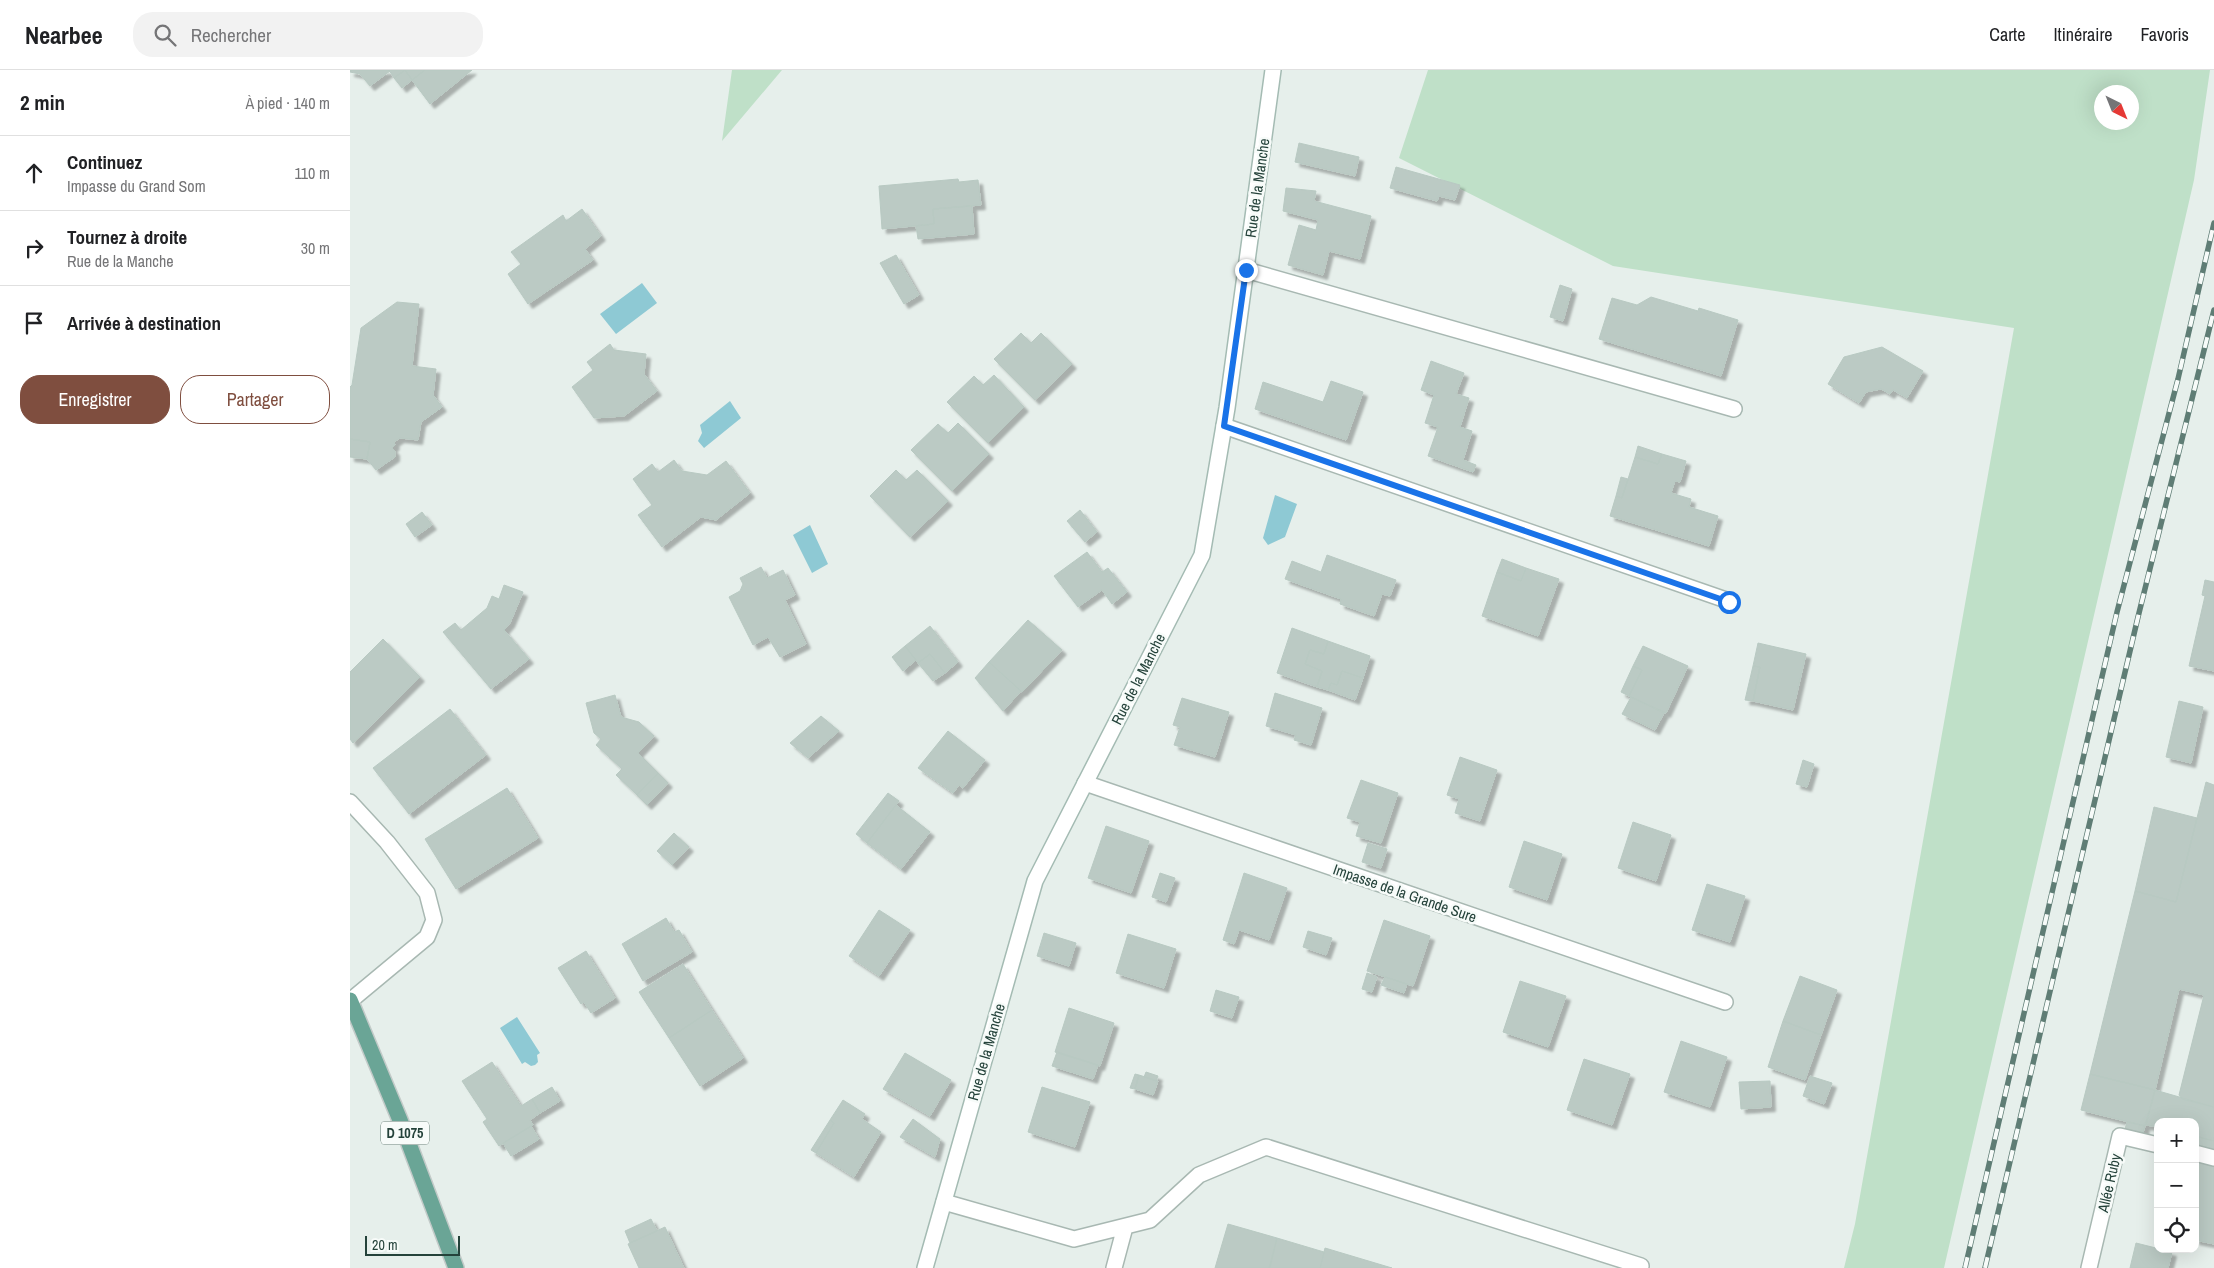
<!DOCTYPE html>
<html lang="fr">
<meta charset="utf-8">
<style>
:root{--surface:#fff;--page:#f2f2f2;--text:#202124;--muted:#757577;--line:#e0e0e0;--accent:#7f4e3f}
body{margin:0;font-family:"Archivo Narrow",sans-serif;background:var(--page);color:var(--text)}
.controls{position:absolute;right:15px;bottom:15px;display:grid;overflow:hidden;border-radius:10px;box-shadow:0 5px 20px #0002}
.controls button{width:45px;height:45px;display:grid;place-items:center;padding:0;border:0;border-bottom:1px solid var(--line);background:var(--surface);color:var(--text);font:25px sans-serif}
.compass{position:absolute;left:1744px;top:15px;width:45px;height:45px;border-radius:50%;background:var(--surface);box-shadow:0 5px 20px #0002;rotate:137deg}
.scale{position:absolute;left:15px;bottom:12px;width:95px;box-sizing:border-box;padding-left:5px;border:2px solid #24423a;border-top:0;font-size:14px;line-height:18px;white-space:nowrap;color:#24423a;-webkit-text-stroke:4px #f7fbf9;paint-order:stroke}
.stop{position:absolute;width:15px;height:15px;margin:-11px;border:4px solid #1a73e8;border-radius:50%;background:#fff}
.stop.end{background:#1a73e8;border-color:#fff;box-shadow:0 1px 5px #0008}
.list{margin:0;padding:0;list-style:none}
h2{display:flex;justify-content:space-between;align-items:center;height:65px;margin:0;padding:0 20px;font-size:21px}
h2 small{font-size:16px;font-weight:400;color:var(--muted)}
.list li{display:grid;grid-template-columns:32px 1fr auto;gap:15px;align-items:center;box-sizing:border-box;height:75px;padding:0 20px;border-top:1px solid var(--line)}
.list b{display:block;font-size:19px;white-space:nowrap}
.list p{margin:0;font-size:16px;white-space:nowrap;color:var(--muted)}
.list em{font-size:16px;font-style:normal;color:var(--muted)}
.actions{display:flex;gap:10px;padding:15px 20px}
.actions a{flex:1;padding:11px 0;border:1px solid var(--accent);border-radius:20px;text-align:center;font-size:18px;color:var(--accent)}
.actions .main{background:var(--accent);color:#fff}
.icon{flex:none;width:28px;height:28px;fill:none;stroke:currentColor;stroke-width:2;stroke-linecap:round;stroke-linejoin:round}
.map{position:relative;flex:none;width:1864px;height:1198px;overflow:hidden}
header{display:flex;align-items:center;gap:30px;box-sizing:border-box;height:70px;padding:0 25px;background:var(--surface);border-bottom:1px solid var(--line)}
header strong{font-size:24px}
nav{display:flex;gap:28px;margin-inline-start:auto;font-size:18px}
.search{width:350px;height:45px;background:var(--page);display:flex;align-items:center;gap:12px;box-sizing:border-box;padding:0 18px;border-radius:20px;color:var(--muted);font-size:19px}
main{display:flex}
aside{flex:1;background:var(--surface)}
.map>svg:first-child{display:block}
.green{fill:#bfe0c8;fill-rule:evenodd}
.water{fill:#8ec9d4}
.building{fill:#bbcac4;stroke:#b8c9c2;filter:url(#shadow)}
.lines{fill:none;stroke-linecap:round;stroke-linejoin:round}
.lane-casing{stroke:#a8b8b2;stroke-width:18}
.street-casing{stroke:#a8b8b2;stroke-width:18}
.secondary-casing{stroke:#a4bbb3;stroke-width:18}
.primary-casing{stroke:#c2cac8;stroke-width:18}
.lane{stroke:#fff;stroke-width:15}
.street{stroke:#fff;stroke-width:15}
.secondary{stroke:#fff;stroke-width:15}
.primary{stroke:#6aa596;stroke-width:15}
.rail-casing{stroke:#5f7d75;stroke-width:5.5}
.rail{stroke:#f7fbf9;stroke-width:4;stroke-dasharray:11;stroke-linecap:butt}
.route{stroke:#1a73e8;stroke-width:6}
.labels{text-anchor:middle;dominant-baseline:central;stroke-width:5;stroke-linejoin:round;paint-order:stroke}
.shield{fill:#f7fbf9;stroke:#637a73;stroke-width:1}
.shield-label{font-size:14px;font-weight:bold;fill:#24423a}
.street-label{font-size:15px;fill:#24423a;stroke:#f7fbf9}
</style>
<header>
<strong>Nearbee</strong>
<div class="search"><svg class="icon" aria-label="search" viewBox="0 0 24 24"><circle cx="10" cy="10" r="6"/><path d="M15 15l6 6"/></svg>Rechercher</div>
<nav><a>Carte</a><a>Itinéraire</a><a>Favoris</a></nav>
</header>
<main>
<aside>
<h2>2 min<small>À pied · 140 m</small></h2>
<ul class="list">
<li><svg class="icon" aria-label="ahead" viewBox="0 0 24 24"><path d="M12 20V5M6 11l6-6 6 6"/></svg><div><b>Continuez</b><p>Impasse du Grand Som</p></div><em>110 m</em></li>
<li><svg class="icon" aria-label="right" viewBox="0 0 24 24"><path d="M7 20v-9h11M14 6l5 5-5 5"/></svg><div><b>Tournez à droite</b><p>Rue de la Manche</p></div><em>30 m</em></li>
<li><svg class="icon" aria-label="arrive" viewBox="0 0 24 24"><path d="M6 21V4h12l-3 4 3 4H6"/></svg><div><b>Arrivée à destination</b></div></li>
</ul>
<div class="actions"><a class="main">Enregistrer</a><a>Partager</a></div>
</aside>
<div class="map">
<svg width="1864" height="1198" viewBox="0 0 1864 1198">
<defs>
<filter id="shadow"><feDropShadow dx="4.5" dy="4.5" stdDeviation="1" flood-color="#0004"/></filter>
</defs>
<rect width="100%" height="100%" fill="#e6efeb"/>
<path class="green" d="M 382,0 L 432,0 L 372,71 Z
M 1078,0 L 1860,0 L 1844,110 L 1594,1198 L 1494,1198 L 1505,1154 L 1664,258 L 1263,196 L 1049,88 ZM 1752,22 L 1782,22 L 1782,52 L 1752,52 Z"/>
<path class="water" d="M 292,213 L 307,233 L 266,264 L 250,244 Z
M 380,331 L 391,348 L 354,378 L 348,371 L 352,363 L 350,355 Z
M 925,425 L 947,434 L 935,467 L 918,475 L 913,468 Z
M 460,455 L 478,494 L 462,503 L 443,465 Z
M 167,947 L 190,983 L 187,985 L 188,992 L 185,995 L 181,996 L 175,992 L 172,994 L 150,958 Z"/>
<path class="building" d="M 0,0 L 39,0 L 40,1 L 20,16 L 10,4 L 0,2 Z
M 39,0 L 55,0 L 44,8 Z
M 55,0 L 62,10 L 52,18 L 44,8 Z
M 55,0 L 75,0 L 62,10 Z
M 75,0 L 122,0 L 80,34 L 62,10 Z
M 949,73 L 1009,87 L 1005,106 L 945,92 Z
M 1046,97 L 1110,115 L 1105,130 L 1089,126 L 1087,131 L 1040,118 Z
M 608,109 L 609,112 L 628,110 L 631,135 L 583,139 L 584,154 L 532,159 L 529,116 Z
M 936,118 L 966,121 L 964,131 L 1021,146 L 1010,189 L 979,181 L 973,205 L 938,195 L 949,155 L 966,160 L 968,150 L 933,141 Z
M 622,136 L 624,164 L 568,169 L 566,156 L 584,154 L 583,139 Z
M 232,139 L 251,166 L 235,179 L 243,190 L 178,234 L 158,204 L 171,194 L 161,182 L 213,145 L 216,151 Z
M 546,185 L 569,225 L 554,234 L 530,193 Z
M 1210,215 L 1222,219 L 1213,251 L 1200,247 Z
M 1301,227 L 1348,241 L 1349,238 L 1388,250 L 1371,306 L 1249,269 L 1262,228 L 1287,235 Z
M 47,232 L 69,234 L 62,296 L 86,299 L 83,325 L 92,337 L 71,352 L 68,370 L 50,368 L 44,372 L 45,375 L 42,378 L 45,381 L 45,387 L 26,400 L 17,389 L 20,372 L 0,369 L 0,317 L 2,315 L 11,258 Z
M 671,263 L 681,273 L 691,263 L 722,294 L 685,330 L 644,289 Z
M 260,274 L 264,280 L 296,284 L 294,304 L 307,321 L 274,346 L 244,348 L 222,317 L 243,300 L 237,292 Z
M 1532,277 L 1573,301 L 1557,328 L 1543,320 L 1540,324 L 1531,319 L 1516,322 L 1509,333 L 1478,314 L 1494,287 Z
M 1081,291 L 1114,303 L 1106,324 L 1119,328 L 1110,357 L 1122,361 L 1113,390 L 1126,395 L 1123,402 L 1078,386 L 1088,357 L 1075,353 L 1084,325 L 1071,320 Z
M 644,305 L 674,337 L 638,373 L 597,332 L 624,306 L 633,315 Z
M 981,311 L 1013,322 L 996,370 L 905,339 L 913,312 L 973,332 Z
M 608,353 L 639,384 L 602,421 L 561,380 L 588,354 L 598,363 Z
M 0,369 L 20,372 L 17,389 L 0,387 Z
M 1288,376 L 1312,384 L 1308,394 L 1285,387 Z
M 1312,384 L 1336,391 L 1330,412 L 1325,411 L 1321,423 L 1341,429 L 1339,437 L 1368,446 L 1359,476 L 1260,446 L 1266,426 L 1272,428 L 1285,387 L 1308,394 Z
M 324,390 L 332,401 L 357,405 L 376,391 L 400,423 L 366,450 L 351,447 L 312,477 L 288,445 L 302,435 L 283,409 L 302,394 L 308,402 Z
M 546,400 L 556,410 L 567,400 L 598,431 L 560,467 L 520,426 Z
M 1271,407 L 1278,409 L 1272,428 L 1266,426 Z
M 730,440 L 747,462 L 735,472 L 717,451 Z
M 72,442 L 82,455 L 65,467 L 56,454 Z
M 737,482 L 752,502 L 758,498 L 777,522 L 762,534 L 752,520 L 728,537 L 704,506 Z
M 977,485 L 1046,510 L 1040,526 L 1032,524 L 1024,546 L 990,534 L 991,529 L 935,509 L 942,491 L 971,502 Z
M 1152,489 L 1176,498 L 1171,511 L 1147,502 Z
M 411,497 L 417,508 L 433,500 L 445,525 L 435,530 L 456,574 L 430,587 L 418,567 L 403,575 L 379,527 L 390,521 L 393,514 L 390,508 Z
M 1176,498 L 1209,509 L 1188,566 L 1132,546 L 1147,502 L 1171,511 Z
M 1855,510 L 1864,512 L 1864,601 L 1839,596 L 1855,526 L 1852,525 Z
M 154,515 L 173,522 L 160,553 L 154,560 L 179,589 L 141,619 L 93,562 L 105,553 L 111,560 L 137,538 L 142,526 L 149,529 Z
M 678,550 L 712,580 L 672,622 L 639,592 Z
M 580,556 L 608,592 L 595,603 L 580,584 L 568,593 L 555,576 Z
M 942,558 L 978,571 L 974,584 L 960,580 L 955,594 L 972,601 L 967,617 L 927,603 Z
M 33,569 L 70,607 L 3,673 L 0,669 L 0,602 Z
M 978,571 L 1020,586 L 1013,608 L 992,601 L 987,615 L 981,613 L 978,620 L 967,617 L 972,601 L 955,594 L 960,580 L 974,584 Z
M 1408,573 L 1456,584 L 1443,640 L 1403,631 L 1410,597 L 1403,596 Z
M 555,576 L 566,590 L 553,601 L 542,587 Z
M 1293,576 L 1338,596 L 1316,643 L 1279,626 L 1292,600 L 1283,596 Z
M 580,584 L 595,603 L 583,611 L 568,593 Z
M 639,592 L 671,621 L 653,641 L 625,608 Z
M 1283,596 L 1292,600 L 1279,626 L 1271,622 Z
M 1403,596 L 1410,597 L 1403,631 L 1395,630 Z
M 992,601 L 1013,608 L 1005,630 L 978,620 L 981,613 L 987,615 Z
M 925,623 L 972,638 L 961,675 L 944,670 L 946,665 L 916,656 Z
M 265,625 L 271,647 L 289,652 L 304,666 L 288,683 L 308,703 L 287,725 L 266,705 L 272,699 L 246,675 L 251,669 L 244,663 L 236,633 Z
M 1281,627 L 1314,643 L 1305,660 L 1272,644 Z
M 832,628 L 879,642 L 865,687 L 824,675 L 830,657 L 823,655 Z
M 1829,631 L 1853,637 L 1841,693 L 1816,687 Z
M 100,639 L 136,685 L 59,744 L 23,698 Z
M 471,646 L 489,661 L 458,688 L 440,673 Z
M 598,661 L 635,690 L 613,718 L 609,715 L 603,723 L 568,698 Z
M 1110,687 L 1147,700 L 1130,751 L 1105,743 L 1109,729 L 1097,725 Z
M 1453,690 L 1464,694 L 1457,717 L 1446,714 Z
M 308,703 L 318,713 L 297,735 L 287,725 Z
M 1011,710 L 1048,723 L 1031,773 L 1006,766 L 1010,752 L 997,748 Z
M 1856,712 L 1864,715 L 1864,1037 L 1832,1029 L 1829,1025 L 1854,925 L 1829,919 L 1805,1020 L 1740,1004 L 1785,821 L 1826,832 Z
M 157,718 L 188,768 L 106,819 L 75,769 Z
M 538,723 L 549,731 L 517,773 L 506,764 Z
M 546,735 L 580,762 L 551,799 L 517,773 Z
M 1804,737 L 1847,748 L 1826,832 L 1785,821 Z
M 1283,752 L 1321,765 L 1306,811 L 1268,798 Z
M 756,756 L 799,771 L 781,823 L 738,808 Z
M 324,763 L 339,777 L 322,795 L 307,781 Z
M 1174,771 L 1212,784 L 1197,830 L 1159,817 Z
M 1018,773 L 1037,779 L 1031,798 L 1012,792 Z
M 810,803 L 825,808 L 816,832 L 802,827 Z
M 894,803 L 937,818 L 919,870 L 889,860 L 884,874 L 873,870 Z
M 1357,814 L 1395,826 L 1380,872 L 1342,860 Z
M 529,840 L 560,860 L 529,906 L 499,886 Z
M 316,848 L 324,862 L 329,860 L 342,882 L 293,911 L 272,874 Z
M 1034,850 L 1080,866 L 1063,916 L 1017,901 Z
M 958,861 L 982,868 L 976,885 L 953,877 Z
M 694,863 L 726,873 L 719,896 L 687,886 Z
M 778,864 L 826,879 L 814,918 L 766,903 Z
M 236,881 L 265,928 L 241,943 L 234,932 L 231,934 L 208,898 Z
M 333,894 L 362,940 L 319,968 L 289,922 Z
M 1017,903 L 1027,907 L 1022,922 L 1012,919 Z
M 1450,906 L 1487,920 L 1471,965 L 1433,951 Z
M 1035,907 L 1057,914 L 1054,923 L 1031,915 Z
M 1170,911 L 1216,926 L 1198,977 L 1153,962 Z
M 866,920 L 889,927 L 882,948 L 860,941 Z
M 719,938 L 764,953 L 750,996 L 705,982 Z
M 362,940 L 393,988 L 350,1016 L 319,968 Z
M 1433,951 L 1471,965 L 1455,1010 L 1418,997 Z
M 1331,971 L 1377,987 L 1360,1037 L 1314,1022 Z
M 707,982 L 748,995 L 743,1009 L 702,996 Z
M 555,983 L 601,1010 L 580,1046 L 533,1019 Z
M 1234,989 L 1280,1004 L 1262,1055 L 1217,1040 Z
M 142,992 L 171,1036 L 182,1029 L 190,1043 L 180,1050 L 183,1055 L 149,1076 L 133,1052 L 137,1049 L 112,1011 Z
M 796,1002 L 808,1006 L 806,1011 L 794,1007 Z
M 785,1004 L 789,1005 L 785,1019 L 780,1018 Z
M 1740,1004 L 1805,1020 L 1795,1056 L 1731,1040 Z
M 789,1005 L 808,1011 L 803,1025 L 785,1019 Z
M 1460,1006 L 1482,1013 L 1474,1034 L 1453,1026 Z
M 1420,1011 L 1421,1037 L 1391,1039 L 1389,1012 Z
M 202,1017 L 210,1031 L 190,1043 L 182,1029 Z
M 692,1017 L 740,1032 L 725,1077 L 678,1062 Z
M 1805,1020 L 1864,1037 L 1864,1071 L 1845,1066 L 1845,1052 L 1808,1052 L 1808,1057 L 1796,1055 Z
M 493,1030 L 515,1044 L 512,1049 L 531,1062 L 504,1107 L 466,1083 L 484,1053 L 480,1050 Z
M 563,1049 L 590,1069 L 585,1087 L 550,1067 Z
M 480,1050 L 484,1053 L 466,1083 L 461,1080 Z
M 1777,1052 L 1795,1056 L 1793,1063 L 1775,1059 Z
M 181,1056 L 189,1069 L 161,1086 L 153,1073 Z
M 1845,1066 L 1864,1071 L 1864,1174 L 1845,1170 Z
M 301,1149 L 307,1161 L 280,1173 L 275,1161 Z
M 878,1154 L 927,1168 L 920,1198 L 865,1198 Z
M 315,1157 L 334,1198 L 289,1198 L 278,1174 Z
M 927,1168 L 974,1182 L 970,1198 L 919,1198 Z
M 1786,1173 L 1822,1182 L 1818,1198 L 1780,1198 Z
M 975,1178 L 1042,1198 L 970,1198 Z"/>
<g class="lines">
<g class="lane-casing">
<path id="lane" d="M 1845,1083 L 1864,1088
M 594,1132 L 724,1169 L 800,1150 L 849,1105 L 916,1077 L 1291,1196
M 764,1198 L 775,1157
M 1739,1198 L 1770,1066 L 1808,1075"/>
</g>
<g class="street-casing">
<path id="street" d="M 896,200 L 1384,339
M 874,356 L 1379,531
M 735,713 L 1375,932
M 0,732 L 37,772 L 77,823 L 84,850 L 77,867 L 0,931"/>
</g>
<g class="secondary-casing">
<path id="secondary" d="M 575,1198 L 685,811 L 852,485 L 877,338 L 923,0"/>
</g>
<g class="primary-casing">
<path id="primary" d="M 0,930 L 50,1050 L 106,1198"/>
</g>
<use href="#lane" class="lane"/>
<use href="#street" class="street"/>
<use href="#secondary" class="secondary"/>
<use href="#primary" class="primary"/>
<g class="rail-casing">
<path id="rail" d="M 1615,1198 L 1767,542 L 1828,309 L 1864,153
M 1635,1198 L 1788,547 L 1864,240"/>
</g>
<use href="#rail" class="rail"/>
</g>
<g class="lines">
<path class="route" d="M 896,200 L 874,356 L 1379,532"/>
</g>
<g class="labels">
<rect class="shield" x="31" y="1051.5" width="48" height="23" rx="4"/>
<g class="shield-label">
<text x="55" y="1063">D 1075</text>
</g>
<g class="street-label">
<text transform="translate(907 118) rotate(-82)">Rue de la Manche</text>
<text transform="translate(788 609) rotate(-63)">Rue de la Manche</text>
<text transform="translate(1055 823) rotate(19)">Impasse de la Grande Sure</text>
<text transform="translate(636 982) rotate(-74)">Rue de la Manche</text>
<text transform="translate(1759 1113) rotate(-77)">Allée Ruby</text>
</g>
</g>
</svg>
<div class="controls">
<button>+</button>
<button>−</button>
<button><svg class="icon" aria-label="locate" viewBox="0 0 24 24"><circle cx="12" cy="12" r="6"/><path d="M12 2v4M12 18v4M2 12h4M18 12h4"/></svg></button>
</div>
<svg class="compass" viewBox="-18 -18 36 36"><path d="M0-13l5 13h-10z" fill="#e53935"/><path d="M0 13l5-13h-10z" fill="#757577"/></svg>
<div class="scale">20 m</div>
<div class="stop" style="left:1379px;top:532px"></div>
<div class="stop end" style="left:896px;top:200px"></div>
</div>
</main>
